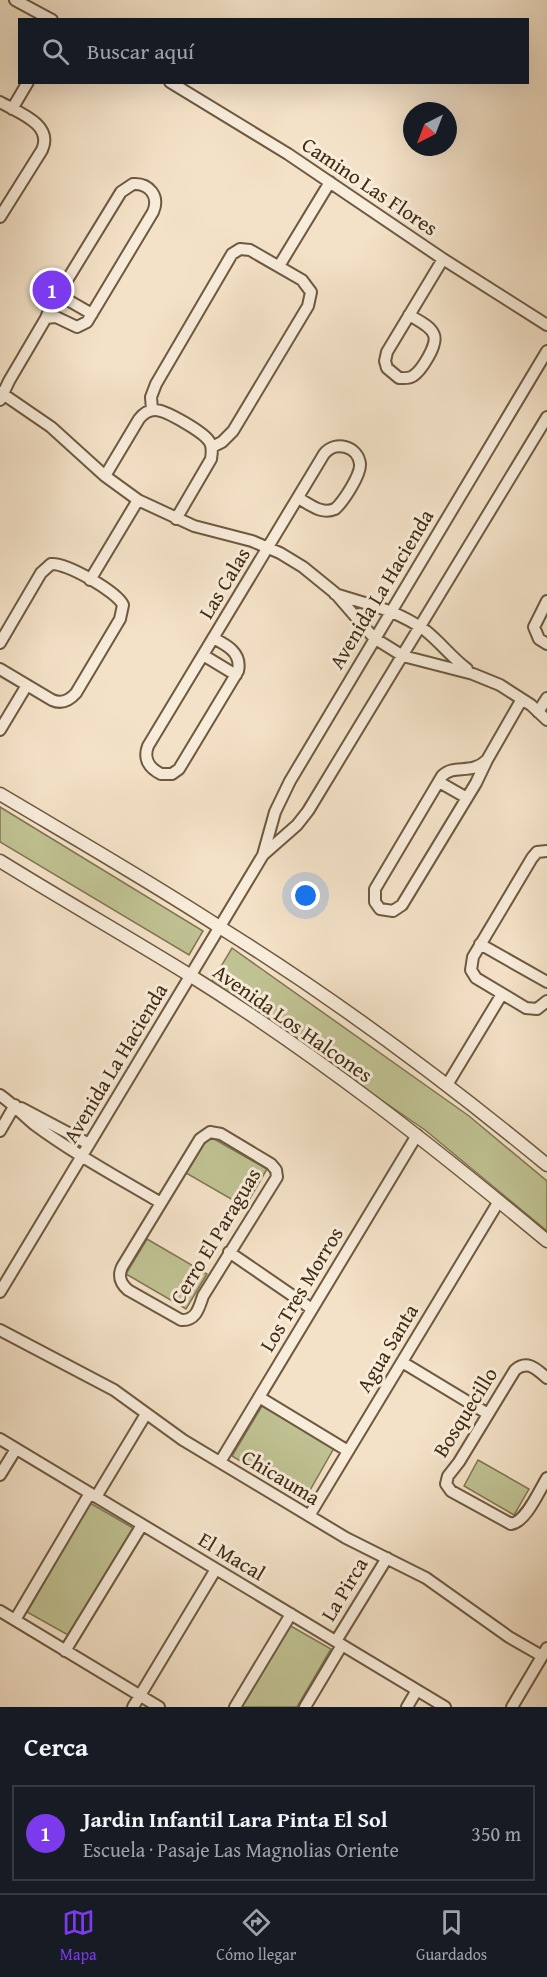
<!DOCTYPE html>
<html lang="es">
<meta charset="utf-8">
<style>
:root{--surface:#171b24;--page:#242831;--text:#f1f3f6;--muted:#9ea1a6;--line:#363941;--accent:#7c3aed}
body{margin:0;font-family:"Gentium Book Plus",serif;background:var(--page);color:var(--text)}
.compass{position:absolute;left:403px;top:102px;width:54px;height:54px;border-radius:50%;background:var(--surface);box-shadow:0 6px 24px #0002;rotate:222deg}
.you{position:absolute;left:306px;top:896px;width:21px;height:21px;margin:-15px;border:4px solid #fff;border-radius:50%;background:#1a73e8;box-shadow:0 0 0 9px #1a73e833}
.badge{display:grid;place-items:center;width:39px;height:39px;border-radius:50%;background:var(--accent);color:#fff;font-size:20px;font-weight:700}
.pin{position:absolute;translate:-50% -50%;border:3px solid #fff;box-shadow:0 2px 6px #0006}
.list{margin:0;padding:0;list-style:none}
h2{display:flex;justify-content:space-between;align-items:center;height:78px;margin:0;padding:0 24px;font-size:26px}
h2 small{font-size:20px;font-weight:400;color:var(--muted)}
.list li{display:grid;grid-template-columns:39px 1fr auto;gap:18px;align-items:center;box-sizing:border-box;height:96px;margin:0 12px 12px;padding:0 12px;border:2px solid var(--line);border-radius:0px}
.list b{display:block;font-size:22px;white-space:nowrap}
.list p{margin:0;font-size:20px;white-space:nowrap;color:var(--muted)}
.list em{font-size:20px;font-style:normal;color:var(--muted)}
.icon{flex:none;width:33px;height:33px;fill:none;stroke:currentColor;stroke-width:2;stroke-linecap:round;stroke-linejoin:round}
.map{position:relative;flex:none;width:547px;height:1707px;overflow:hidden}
.search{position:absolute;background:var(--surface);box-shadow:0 6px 24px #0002;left:18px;right:18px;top:18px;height:66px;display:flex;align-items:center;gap:15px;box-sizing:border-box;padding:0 21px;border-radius:0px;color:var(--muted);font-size:22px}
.sheet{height:186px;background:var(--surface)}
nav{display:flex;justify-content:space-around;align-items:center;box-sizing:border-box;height:84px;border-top:2px solid var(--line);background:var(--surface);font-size:16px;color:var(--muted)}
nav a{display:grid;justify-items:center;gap:3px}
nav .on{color:var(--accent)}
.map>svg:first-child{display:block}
.green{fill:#c0c293;stroke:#807652;stroke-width:1.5}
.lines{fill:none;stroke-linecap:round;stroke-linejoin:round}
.minor-casing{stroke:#6e593f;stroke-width:14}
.tertiary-casing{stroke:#6e593f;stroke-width:15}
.minor{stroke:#f8ecdb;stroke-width:10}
.tertiary{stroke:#f8ecdb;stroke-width:12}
.labels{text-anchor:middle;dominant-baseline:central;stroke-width:6;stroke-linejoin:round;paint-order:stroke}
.street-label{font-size:21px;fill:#412b11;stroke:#f8ecdb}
</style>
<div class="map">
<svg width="547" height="1707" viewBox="0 0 547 1707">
<rect width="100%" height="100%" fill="#f4e2c8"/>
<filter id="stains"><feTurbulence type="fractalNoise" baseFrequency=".00333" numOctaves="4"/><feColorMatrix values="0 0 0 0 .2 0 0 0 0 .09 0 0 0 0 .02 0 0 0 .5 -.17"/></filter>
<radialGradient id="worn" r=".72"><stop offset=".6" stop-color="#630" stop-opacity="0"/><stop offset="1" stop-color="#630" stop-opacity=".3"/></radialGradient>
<path class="green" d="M 0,807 L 203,931 L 189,955 L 0,842 Z
M 232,948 L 469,1116 L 547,1181 L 547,1231 L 425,1130 L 211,983 Z
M 207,1135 L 267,1169 L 245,1207 L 186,1173 Z
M 147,1239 L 207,1274 L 186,1309 L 126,1274 Z
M 262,1406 L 334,1448 L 305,1499 L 232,1456 Z
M 478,1460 L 529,1489 L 514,1515 L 464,1486 Z
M 90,1503 L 133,1528 L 68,1635 L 27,1612 Z
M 289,1625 L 331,1649 L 297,1707 L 241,1707 Z"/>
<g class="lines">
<g class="minor-casing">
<path id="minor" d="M 15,0 L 52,20
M 170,82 L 288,154 L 443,259 L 547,325
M 0,102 C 17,112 54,124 42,150 L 0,217
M 12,109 L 28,82
M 279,266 L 330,182
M 59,295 L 92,314
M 409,315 C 417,320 431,326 434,335 C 438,345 421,371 413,376 C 409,379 404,378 399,378 L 387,368 L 385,361 L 387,352 L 443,259
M 0,392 L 51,427 L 105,476 L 138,500 L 194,526 L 252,541 L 280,553 L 303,567 L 335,593 L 374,638 L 403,656 L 473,674 L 500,685 L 531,705 L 547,720
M 0,400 L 9,381 L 46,318 L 50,308 L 121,192 L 133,184 C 149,183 160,196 153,212 L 87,322 L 77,327 L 56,317 L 46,318
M 152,410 L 151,397 L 156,384 L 232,254 L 240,249 L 250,250 L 302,280 L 311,292 L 308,306 L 233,431 L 222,442 L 212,447
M 105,476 L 139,419 C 143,414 148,410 155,410 C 166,410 203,432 209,441 C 213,446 212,452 211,459 L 176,519
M 90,580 L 138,500
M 335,594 C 369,605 395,609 426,631 C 441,643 452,658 467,669
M 547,601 L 534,627 L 539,639 L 547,644
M 213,638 C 227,645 242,653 238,671 L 179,769 L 172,774 L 161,774 C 149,768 143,759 148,746 L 268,547 C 287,516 305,485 324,454 C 335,440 358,446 360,464 C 361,475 343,502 335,509 C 321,515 310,504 298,498
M 0,643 L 41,573 L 51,564 C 66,562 117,592 123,605 L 120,619 L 76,693 C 69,701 61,704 52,700 L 0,669
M 203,655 L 236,675
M 538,712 L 547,698
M 0,730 L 27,685
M 487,760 C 470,776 455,763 442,776 L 375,889 L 375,902 L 380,909 L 393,911 L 402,905 L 476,783 L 487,760 L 522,699
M 439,782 L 467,798
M 547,851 L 537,852 L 532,858 L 473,957 L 471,970 L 476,978 L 526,1008 L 537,1009 L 547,1001
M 264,854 L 297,825 L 308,811 L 547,417
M 480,944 L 547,982
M 447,1085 L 502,994
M 0,1095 C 13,1104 23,1115 35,1125 C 74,1154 119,1178 161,1203
M 21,1108 L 89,1144
M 0,1131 L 15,1105
M 210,1132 L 221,1134 L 271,1164 L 276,1170 L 277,1177 L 203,1296 C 199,1308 196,1321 181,1320 L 128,1290 C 120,1283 118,1276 122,1267 L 200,1139 Z
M 229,1252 L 312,1309
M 0,1292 L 263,855 L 275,812 L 290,781 L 547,351
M 0,1330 L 114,1390 L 183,1440 L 346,1538 L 426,1578 L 509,1637 L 542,1656
M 402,1362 L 488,1414
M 547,1378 C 537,1370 528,1359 515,1370 L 459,1462 L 448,1476 L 446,1484 L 451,1491 L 511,1524 C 526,1522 539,1491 547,1478
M 259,1397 L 348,1451
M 0,1439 L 445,1707
M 220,1462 L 417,1135
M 0,1475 L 16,1449
M 96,1497 L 146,1414
M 309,1516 L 499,1201
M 0,1611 L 159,1707
M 15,1620 L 90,1493
M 336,1641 L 387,1558
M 65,1651 L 142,1525
M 133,1707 L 216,1569
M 235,1707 L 291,1614
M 305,1707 L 342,1645
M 407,1707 L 417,1690
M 512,1707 L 547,1648"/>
</g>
<g class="tertiary-casing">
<path id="tertiary" d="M 0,794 C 74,838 149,881 221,928 C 335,999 443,1079 547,1165
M 0,861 C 63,900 128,937 191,976 C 316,1054 433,1146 547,1241"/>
</g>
<use href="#minor" class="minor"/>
<use href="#tertiary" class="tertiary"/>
</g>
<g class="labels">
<g class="street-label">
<text transform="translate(370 186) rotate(34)">Camino Las Flores</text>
<text transform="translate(224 583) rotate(-59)">Las Calas</text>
<text transform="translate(381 589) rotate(-59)">Avenida La Hacienda</text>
<text transform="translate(293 1023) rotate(35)">Avenida Los Halcones</text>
<text transform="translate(115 1063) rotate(-59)">Avenida La Hacienda</text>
<text transform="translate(215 1236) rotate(-59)">Cerro El Paraguas</text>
<text transform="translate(301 1289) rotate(-59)">Los Tres Morros</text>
<text transform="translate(387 1348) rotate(-59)">Agua Santa</text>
<text transform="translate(465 1412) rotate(-58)">Bosquecillo</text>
<text transform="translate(281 1477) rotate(31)">Chicauma</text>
<text transform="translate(232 1556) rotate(31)">El Macal</text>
<text transform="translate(344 1589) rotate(-59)">La Pirca</text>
</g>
</g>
<rect width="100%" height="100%" filter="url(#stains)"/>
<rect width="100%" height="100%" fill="url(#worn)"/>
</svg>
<svg class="compass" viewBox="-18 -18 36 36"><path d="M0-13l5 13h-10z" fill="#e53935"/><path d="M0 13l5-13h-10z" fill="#9ea1a6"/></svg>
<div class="you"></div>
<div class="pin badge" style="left:52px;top:290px">1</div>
<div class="search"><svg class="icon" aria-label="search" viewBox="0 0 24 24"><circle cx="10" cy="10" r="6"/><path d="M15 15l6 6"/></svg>Buscar aquí</div>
</div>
<section class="sheet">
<h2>Cerca<small></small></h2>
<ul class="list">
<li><span class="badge">1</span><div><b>Jardin Infantil Lara Pinta El Sol</b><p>Escuela · Pasaje Las Magnolias Oriente</p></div><em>350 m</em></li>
</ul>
</section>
<nav>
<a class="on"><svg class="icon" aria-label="map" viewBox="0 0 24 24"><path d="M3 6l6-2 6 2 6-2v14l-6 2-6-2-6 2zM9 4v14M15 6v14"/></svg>Mapa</a>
<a><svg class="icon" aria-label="directions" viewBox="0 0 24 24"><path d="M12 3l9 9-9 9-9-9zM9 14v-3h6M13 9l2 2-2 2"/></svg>Cómo llegar</a>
<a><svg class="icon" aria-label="saved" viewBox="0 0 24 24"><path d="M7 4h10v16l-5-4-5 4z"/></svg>Guardados</a>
</nav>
